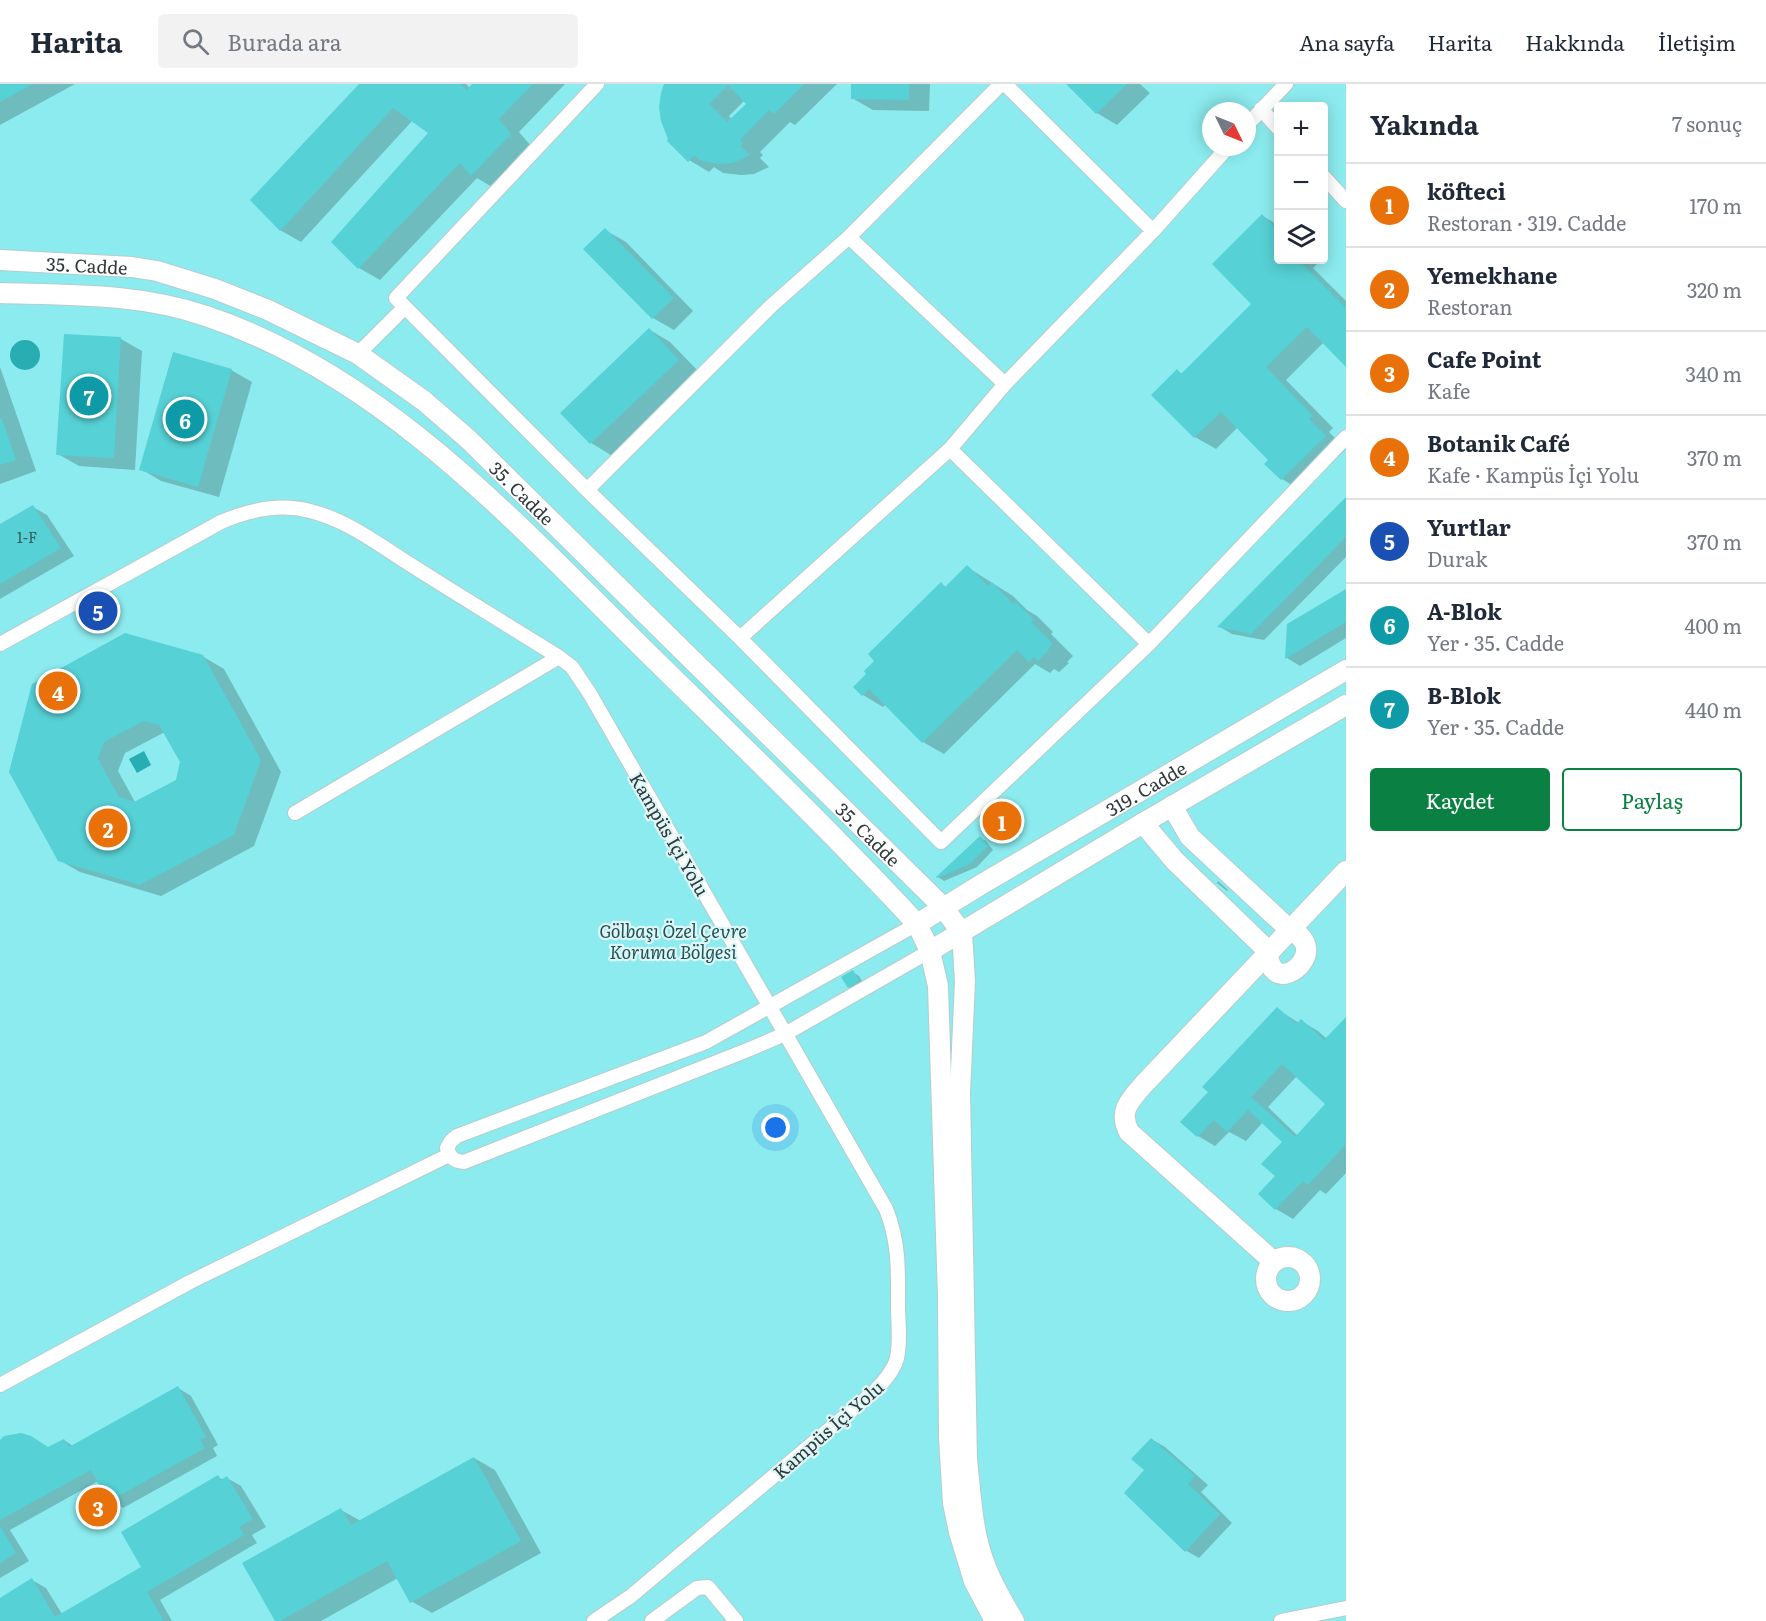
<!DOCTYPE html>
<html lang="tr">
<meta charset="utf-8">
<style>
:root{--surface:#fff;--page:#f2f2f3;--text:#1f2937;--muted:#747a83;--line:#e0e1e3;--accent:#0b8043}
body{margin:0;font-family:Literata,serif;background:var(--page);color:var(--text)}
.controls{position:absolute;right:18px;top:18px;display:grid;overflow:hidden;border-radius:6px;box-shadow:0 3px 15px #0003}
.controls button{width:54px;height:54px;display:grid;place-items:center;padding:0;border:0;border-bottom:2px solid var(--line);background:var(--surface);color:var(--text);font:30px sans-serif}
.compass{position:absolute;left:1202px;top:18px;width:54px;height:54px;border-radius:50%;background:var(--surface);box-shadow:0 3px 15px #0003;rotate:133deg}
.you{position:absolute;left:776px;top:1044px;width:21px;height:21px;margin:-15px;border:4px solid #fff;border-radius:50%;background:#1a73e8;box-shadow:0 0 0 9px #1a73e833}
.badge{display:grid;place-items:center;width:39px;height:39px;border-radius:50%;background:var(--accent);color:#fff;font-size:20px;font-weight:700}
.pin{position:absolute;translate:-50% -50%;border:3px solid #fff;box-shadow:0 2px 6px #0006}
.list{margin:0;padding:0;list-style:none}
h2{display:flex;justify-content:space-between;align-items:center;height:78px;margin:0;padding:0 24px;font-size:26px}
h2 small{font-size:20px;font-weight:400;color:var(--muted)}
.list li{display:grid;grid-template-columns:39px 1fr auto;gap:18px;align-items:center;box-sizing:border-box;height:84px;padding:0 24px;border-top:2px solid var(--line)}
.list b{display:block;font-size:22px;white-space:nowrap}
.list p{margin:0;font-size:20px;white-space:nowrap;color:var(--muted)}
.list em{font-size:20px;font-style:normal;color:var(--muted)}
.actions{display:flex;gap:12px;padding:18px 24px}
.actions a{flex:1;padding:14px 0;border:2px solid var(--accent);border-radius:6px;text-align:center;font-size:21px;color:var(--accent)}
.actions .main{background:var(--accent);color:#fff}
.icon{flex:none;width:33px;height:33px;fill:none;stroke:currentColor;stroke-width:2;stroke-linecap:round;stroke-linejoin:round}
.map{position:relative;flex:none;width:1346px;height:1537px;overflow:hidden}
header{display:flex;align-items:center;gap:36px;box-sizing:border-box;height:84px;padding:0 30px;background:var(--surface);border-bottom:2px solid var(--line)}
header strong{font-size:28px}
nav{display:flex;gap:33px;margin-inline-start:auto;font-size:21px}
.search{width:420px;height:54px;background:var(--page);display:flex;align-items:center;gap:15px;box-sizing:border-box;padding:0 21px;border-radius:6px;color:var(--muted);font-size:22px}
main{display:flex}
aside{flex:1;background:var(--surface)}
.map>svg:first-child{display:block}
.green{fill:#8bebee;fill-rule:evenodd}
.water{fill:#27adb2}
.shadow{fill:#0003;fill-rule:evenodd}
.building{fill:#56d1d5;fill-rule:evenodd}
.lines{fill:none;stroke-linecap:round;stroke-linejoin:round}
.street-casing{stroke:#b6cccd;stroke-width:16}
.secondary-casing{stroke:#b6cccd;stroke-width:22}
.street{stroke:#fff;stroke-width:14}
.secondary{stroke:#fff;stroke-width:20}
.labels{text-anchor:middle;dominant-baseline:central;stroke-width:4.5;stroke-linejoin:round;paint-order:stroke}
.number-label{font-size:15px;fill:#3a5f61}
.street-label{font-size:18px;fill:#30393a;stroke:#dff6f7}
.park-label{font-size:18px;font-style:italic;fill:#1e5355;stroke:#dff6f7}
</style>
<header>
<strong>Harita</strong>
<div class="search"><svg class="icon" aria-label="search" viewBox="0 0 24 24"><circle cx="10" cy="10" r="6"/><path d="M15 15l6 6"/></svg>Burada ara</div>
<nav><a>Ana sayfa</a><a>Harita</a><a>Hakkında</a><a>İletişim</a></nav>
</header>
<main>
<div class="map">
<svg width="1346" height="1537" viewBox="0 0 1346 1537">
<rect width="100%" height="100%" fill="#dff6f7"/>
<path class="green" d="M 0,0 L 1346,0 L 1346,1537 L 0,1537 ZM 1278,22 L 1324,22 L 1324,176 L 1278,176 ZM 1211,27 L 1247,27 L 1247,63 L 1211,63 Z"/>
<path class="water" d="M10 271a15 15 0 1 1 30 0a15 15 0 1 1-30 0Z
M 144,667 L 151,681 L 137,689 L 129,675 Z"/>
<path class="shadow" d="M 0,0 L 75,0 L 0,41 Z
M 361,0 L 466,0 L 470,4 L 474,0 L 565,0 L 519,48 L 531,62 L 492,103 L 477,94 L 380,196 L 359,184 L 430,49 L 413,36 L 301,158 L 280,146 Z
M 666,0 L 837,0 L 795,41 L 790,38 L 760,68 L 763,71 L 760,74 L 769,83 L 754,90 L 741,91 L 723,89 L 714,83 L 709,88 L 689,76 ZM 745,16 L 748,20 L 732,36 L 729,32 Z
M 853,0 L 930,0 L 929,27 L 873,26 L 852,14 Z
M 1068,0 L 1140,0 L 1150,9 L 1117,41 L 1097,29 Z
M 1263,132 L 1278,141 L 1278,176 L 1314,176 L 1318,179 L 1313,184 L 1346,217 L 1346,280 L 1324,258 L 1286,296 L 1333,344 L 1329,348 L 1346,365 L 1302,407 L 1282,395 L 1266,380 L 1270,376 L 1238,343 L 1216,365 L 1195,353 L 1153,311 L 1177,287 L 1183,290 L 1253,220 Z
M 605,146 L 626,158 L 693,227 L 674,246 L 653,234 L 586,165 Z
M 650,246 L 670,258 L 699,288 L 611,371 L 591,359 Z
M 65,251 L 121,255 L 142,267 L 135,386 L 79,382 L 58,370 Z
M 0,283 L 36,387 L 0,400 Z
M 231,286 L 252,298 L 219,413 L 161,397 L 141,385 Z
M 1346,415 L 1346,473 L 1264,556 L 1232,550 L 1220,543 Z
M 33,423 L 47,431 L 74,472 L 0,515 L 0,443 Z
M 967,483 L 1013,512 L 1027,526 L 1037,532 L 1053,548 L 1051,550 L 1073,572 L 1067,578 L 1069,579 L 1059,588 L 1054,585 L 1050,589 L 1035,580 L 944,670 L 923,658 L 886,620 L 883,623 L 863,611 L 868,590 L 941,500 L 946,503 Z
M 1346,507 L 1346,554 L 1300,582 L 1287,574 L 1288,541 Z
M 202,572 L 224,585 L 281,688 L 254,762 L 161,812 L 80,788 L 59,776 L 10,687 ZM 165,648 L 182,678 L 177,697 L 135,718 L 118,687 L 125,669 Z
M 980,754 L 986,757 L 993,766 L 977,783 L 944,797 L 938,793 Z
M 1218,797 L 1228,806 L 1227,807 L 1217,799 Z
M 853,888 L 859,892 L 864,901 L 855,906 L 849,903 Z
M 1277,925 L 1299,939 L 1301,937 L 1318,947 L 1327,955 L 1346,935 L 1346,1089 L 1326,1110 L 1320,1106 L 1293,1135 L 1276,1125 L 1277,1092 L 1284,1058 L 1263,1038 L 1246,1057 L 1229,1048 L 1215,1062 L 1198,1052 L 1182,1038 L 1210,1008 ZM 1297,992 L 1327,1020 L 1298,1052 L 1268,1023 Z
M 178,1304 L 191,1312 L 218,1361 L 213,1364 L 217,1372 L 123,1424 L 109,1417 L 98,1397 L 10,1446 L 29,1477 L 0,1494 L 0,1358 L 50,1364 L 64,1356 L 73,1362 Z
M 1151,1355 L 1165,1363 L 1208,1401 L 1201,1408 L 1232,1439 L 1199,1474 L 1185,1466 L 1146,1386 Z
M 474,1374 L 495,1386 L 541,1469 L 432,1529 L 411,1517 L 398,1494 L 321,1537 L 276,1537 L 341,1426 L 361,1437 Z
M 218,1393 L 224,1396 L 227,1394 L 241,1402 L 266,1443 L 252,1451 L 257,1459 L 160,1516 L 172,1537 L 0,1537 L 0,1515 L 32,1496 L 46,1504 L 62,1530 L 143,1483 Z"/>
<path class="building" d="M 0,0 L 33,0 L 0,18 Z
M 359,0 L 460,0 L 467,6 L 472,0 L 533,0 L 499,35 L 511,50 L 471,92 L 460,79 L 358,185 L 331,158 L 428,49 L 393,24 L 280,147 L 250,116 Z
M 664,0 L 804,0 L 774,30 L 769,26 L 740,56 L 743,59 L 740,62 L 750,71 L 733,79 L 719,80 L 701,77 L 694,71 L 688,78 L 667,57 L 668,55 L 661,37 L 659,23 L 661,9 ZM 728,1 L 746,20 L 727,38 L 709,20 Z
M 851,0 L 909,0 L 909,16 L 851,15 Z
M 1066,0 L 1127,0 L 1096,30 Z
M 1262,130 L 1278,147 L 1278,176 L 1298,176 L 1346,224 L 1346,283 L 1307,243 L 1266,283 L 1313,332 L 1309,335 L 1326,352 L 1281,396 L 1264,380 L 1268,376 L 1221,328 L 1194,354 L 1151,311 L 1177,285 L 1181,290 L 1251,220 L 1212,180 Z
M 605,144 L 674,214 L 652,235 L 583,165 Z
M 649,244 L 679,276 L 590,360 L 560,329 Z
M 64,250 L 121,253 L 114,374 L 56,371 Z
M 173,268 L 232,285 L 198,403 L 139,386 Z
M 0,335 L 2,335 L 16,376 L 0,381 Z
M 1346,413 L 1346,453 L 1251,550 L 1217,543 Z
M 33,421 L 61,464 L 0,500 L 0,440 Z
M 967,481 L 988,502 L 992,498 L 1013,520 L 1016,518 L 1034,536 L 1031,538 L 1053,560 L 1048,565 L 1049,566 L 1038,577 L 1034,573 L 1029,578 L 1017,566 L 922,659 L 869,605 L 862,612 L 853,603 L 866,590 L 864,587 L 874,577 L 868,570 L 941,498 L 945,503 Z
M 1346,505 L 1346,538 L 1285,575 L 1287,540 Z
M 125,549 L 203,571 L 261,676 L 234,751 L 140,801 L 58,777 L 9,688 L 32,600 ZM 144,637 L 159,641 L 180,678 L 176,696 L 134,718 L 119,713 L 98,675 L 104,658 Z
M 980,752 L 988,762 L 970,780 L 937,794 L 936,793 Z
M 853,886 L 859,897 L 848,904 L 841,893 Z
M 1277,923 L 1296,940 L 1301,935 L 1324,956 L 1346,933 L 1346,1060 L 1308,1101 L 1303,1097 L 1275,1126 L 1258,1110 L 1275,1092 L 1261,1080 L 1282,1058 L 1248,1026 L 1227,1048 L 1214,1036 L 1197,1053 L 1180,1038 L 1208,1008 L 1202,1003 ZM 1282,980 L 1325,1020 L 1295,1053 L 1251,1013 Z
M 178,1302 L 206,1353 L 200,1356 L 205,1364 L 108,1418 L 91,1386 L 0,1436 L 0,1356 L 4,1352 L 21,1349 L 31,1352 L 48,1363 L 64,1355 L 69,1363 Z
M 1151,1354 L 1195,1392 L 1188,1400 L 1220,1430 L 1185,1468 L 1124,1409 L 1144,1386 L 1131,1375 Z
M 474,1373 L 521,1457 L 410,1519 L 387,1477 L 280,1537 L 275,1537 L 242,1479 L 341,1424 L 351,1441 Z
M 218,1391 L 221,1396 L 227,1392 L 253,1435 L 239,1443 L 244,1451 L 147,1508 L 164,1537 L 0,1537 L 0,1514 L 32,1494 L 55,1533 L 141,1483 L 121,1448 Z
M 0,1442 L 16,1469 L 0,1479 Z"/>
<g class="lines">
<g class="street-casing">
<path id="street" d="M 597,0 L 396,214 L 587,406 L 740,554 L 941,758 L 1149,560 L 1346,353
M 1005,0 L 1153,147
M 1261,25 L 1278,44
M 1247,41 L 1286,0
M 1324,93 L 1346,117
M 849,153 L 1005,300
M 358,270 L 405,223
M 950,365 L 1149,560
M 587,406 L 771,222 L 849,153 L 1001,0
M 740,554 L 950,365 L 1005,300 L 1153,147 L 1228,63
M 0,560 L 221,438 C 249,426 280,419 310,427 C 347,436 379,461 411,481 C 460,512 509,542 559,573 L 572,583 L 590,610 L 886,1125 C 900,1160 898,1190 898,1227 C 899,1243 900,1259 897,1274 C 894,1286 884,1297 876,1306 L 631,1512 L 594,1537
M 295,729 L 559,573
M 917,840 L 706,958 L 457,1052 L 451,1057 L 447,1064 C 450,1074 454,1077 464,1078 L 750,965 L 785,950 L 930,867
M 0,1301 L 190,1198 L 449,1071
M 652,1537 L 697,1504 L 708,1503 L 736,1537
M 1281,1537 L 1346,1524"/>
</g>
<g class="secondary-casing">
<g id="secondary">
<path id="s1" d="M 0,176 L 132,183 L 157,187 L 215,205 L 268,226 L 358,270 L 424,317 L 468,355 L 943,823 L 962,849 L 965,897 L 960,1009 L 967,1376 C 971,1410 972,1446 984,1478 C 991,1499 1003,1518 1014,1537"/>
<path d="M 0,209 C 69,211 139,209 206,232 C 389,293 526,450 660,581 C 718,638 776,694 833,752 C 861,781 890,810 917,840 L 930,867 L 938,902 L 948,1214 L 949,1354 L 953,1419 L 959,1448 L 974,1497 L 995,1537"/>
<path d="M 1143,739 L 1175,777 L 1262,861 C 1271,871 1266,878 1274,886 C 1289,902 1328,863 1290,846 L 1190,753 L 1172,722"/>
<path id="s2" d="M 917,840 L 982,800 L 1346,586"/>
<path d="M 930,867 L 1143,739 L 1346,621"/>
<circle cx="1288" cy="1195" r="22"/>
<path d="M 1274,1178 L 1129,1048 C 1118,1027 1130,1016 1144,1000 L 1346,787"/>
</g>
</g>
<use href="#street" class="street"/>
<use href="#secondary" class="secondary"/>
</g>
<g class="labels">
<g class="number-label">
<text x="27" y="452">1-F</text>
</g>
<g class="street-label">
<text stroke="none"><textPath href="#s1" startOffset="87">35. Cadde</textPath></text>
<text stroke="none"><textPath href="#s1" startOffset="591">35. Cadde</textPath></text>
<text stroke="none"><textPath href="#s2" startOffset="266">319. Cadde</textPath></text>
<text transform="translate(670 750) rotate(60)">Kampüs İçi Yolu</text>
<text stroke="none"><textPath href="#s1" startOffset="1077">35. Cadde</textPath></text>
<text transform="translate(828 1345) rotate(-41)">Kampüs İçi Yolu</text>
</g>
<g class="park-label">
<text x="673" y="846">Gölbaşı Özel Çevre<tspan x="673" dy="21">Koruma Bölgesi</tspan></text>
</g>
</g>
</svg>
<div class="controls">
<button>+</button>
<button>−</button>
<button><svg class="icon" aria-label="layers" viewBox="0 0 24 24"><path d="M12 4l9 5-9 5-9-5zM3 14l9 5 9-5"/></svg></button>
</div>
<svg class="compass" viewBox="-18 -18 36 36"><path d="M0-13l5 13h-10z" fill="#e53935"/><path d="M0 13l5-13h-10z" fill="#747a83"/></svg>
<div class="you"></div>
<div class="pin badge" style="left:1002px;top:737px;background:#e8710a">1</div>
<div class="pin badge" style="left:108px;top:744px;background:#e8710a">2</div>
<div class="pin badge" style="left:98px;top:1423px;background:#e8710a">3</div>
<div class="pin badge" style="left:58px;top:607px;background:#e8710a">4</div>
<div class="pin badge" style="left:98px;top:527px;background:#1a4fb4">5</div>
<div class="pin badge" style="left:185px;top:335px;background:#0f9aa8">6</div>
<div class="pin badge" style="left:89px;top:312px;background:#0f9aa8">7</div>
</div>
<aside>
<h2>Yakında<small>7 sonuç</small></h2>
<ul class="list">
<li><span class="badge" style="background:#e8710a">1</span><div><b>köfteci</b><p>Restoran · 319. Cadde</p></div><em>170 m</em></li>
<li><span class="badge" style="background:#e8710a">2</span><div><b>Yemekhane</b><p>Restoran</p></div><em>320 m</em></li>
<li><span class="badge" style="background:#e8710a">3</span><div><b>Cafe Point</b><p>Kafe</p></div><em>340 m</em></li>
<li><span class="badge" style="background:#e8710a">4</span><div><b>Botanik Café</b><p>Kafe · Kampüs İçi Yolu</p></div><em>370 m</em></li>
<li><span class="badge" style="background:#1a4fb4">5</span><div><b>Yurtlar</b><p>Durak</p></div><em>370 m</em></li>
<li><span class="badge" style="background:#0f9aa8">6</span><div><b>A-Blok</b><p>Yer · 35. Cadde</p></div><em>400 m</em></li>
<li><span class="badge" style="background:#0f9aa8">7</span><div><b>B-Blok</b><p>Yer · 35. Cadde</p></div><em>440 m</em></li>
</ul>
<div class="actions"><a class="main">Kaydet</a><a>Paylaş</a></div>
</aside>
</main>
